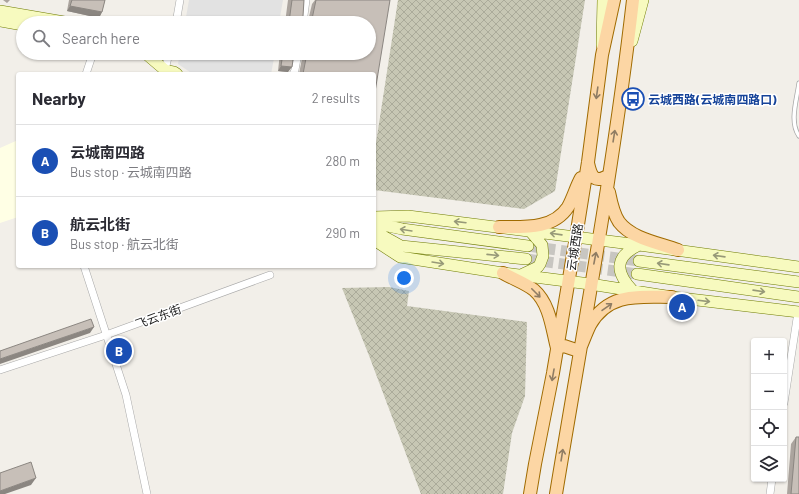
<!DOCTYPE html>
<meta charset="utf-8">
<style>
:root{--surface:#fff;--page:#f2f2f3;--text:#2b2b33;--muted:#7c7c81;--line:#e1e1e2;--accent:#d40000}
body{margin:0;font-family:Barlow,"Noto Sans SC",sans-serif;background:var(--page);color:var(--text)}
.controls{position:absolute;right:12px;bottom:12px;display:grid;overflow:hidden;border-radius:4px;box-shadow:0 1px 3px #0004}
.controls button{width:36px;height:36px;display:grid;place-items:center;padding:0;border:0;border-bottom:1px solid var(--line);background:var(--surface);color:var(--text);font:20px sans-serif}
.you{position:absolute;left:404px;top:278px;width:14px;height:14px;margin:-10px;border:3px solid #fff;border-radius:50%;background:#1a73e8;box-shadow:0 0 0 6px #1a73e833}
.badge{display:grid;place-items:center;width:26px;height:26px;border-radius:50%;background:var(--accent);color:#fff;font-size:13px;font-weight:700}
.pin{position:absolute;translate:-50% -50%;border:2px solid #fff;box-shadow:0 1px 4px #0006}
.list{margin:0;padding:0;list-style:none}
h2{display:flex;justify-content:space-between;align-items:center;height:52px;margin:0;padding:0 16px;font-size:17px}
h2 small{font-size:13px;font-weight:400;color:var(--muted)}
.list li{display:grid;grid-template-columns:26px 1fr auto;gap:12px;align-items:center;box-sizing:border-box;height:72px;padding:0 16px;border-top:1px solid var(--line)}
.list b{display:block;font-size:15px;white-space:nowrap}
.list p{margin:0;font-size:13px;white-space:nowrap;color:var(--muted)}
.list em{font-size:13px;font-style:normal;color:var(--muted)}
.icon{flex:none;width:22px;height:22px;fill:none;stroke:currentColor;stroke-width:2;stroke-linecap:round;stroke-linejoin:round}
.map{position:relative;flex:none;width:799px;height:494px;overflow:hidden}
.search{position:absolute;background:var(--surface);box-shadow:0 1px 3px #0004;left:16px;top:16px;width:360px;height:44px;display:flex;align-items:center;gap:10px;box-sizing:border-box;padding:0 14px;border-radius:22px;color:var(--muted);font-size:15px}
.panel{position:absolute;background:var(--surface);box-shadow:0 1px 3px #0004;left:16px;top:72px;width:360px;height:196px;border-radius:4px}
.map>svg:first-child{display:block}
.education{fill:#ffffe5}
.construction{fill:url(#construction-cross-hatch)}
.parking{fill:#e2e2e2}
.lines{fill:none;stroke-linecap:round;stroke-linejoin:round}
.secondary-tunnel{stroke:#c8c6c1;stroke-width:11;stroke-dasharray:11 5.5;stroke-linecap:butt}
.lane-casing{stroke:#a9a9a9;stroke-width:5}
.street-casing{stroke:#a9a9a9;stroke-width:8}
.secondary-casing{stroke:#707d05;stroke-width:12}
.primary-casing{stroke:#a06b00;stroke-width:14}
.lane{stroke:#fff;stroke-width:3.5}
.street{stroke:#fff;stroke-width:7}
.secondary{stroke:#f7fabf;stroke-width:11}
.primary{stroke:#fcd6a4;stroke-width:12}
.wall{fill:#aba49e}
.shaded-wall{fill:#8b8681}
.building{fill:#c7bfb8;stroke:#8b8681}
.oneway{stroke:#8f7c63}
.oneway2{stroke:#979978}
.labels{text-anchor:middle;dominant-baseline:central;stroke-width:3;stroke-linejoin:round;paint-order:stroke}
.transit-label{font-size:12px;font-weight:bold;fill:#164399;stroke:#fff;text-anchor:start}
.street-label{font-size:12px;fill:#222;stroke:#fff}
</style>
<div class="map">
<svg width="799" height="494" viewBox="0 0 799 494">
<defs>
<pattern id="construction-cross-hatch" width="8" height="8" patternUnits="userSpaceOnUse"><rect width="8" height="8" fill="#c7c7b4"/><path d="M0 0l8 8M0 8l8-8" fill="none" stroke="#abab9a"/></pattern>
</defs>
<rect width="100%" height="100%" fill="#f2efe9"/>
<path class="education" d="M 18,140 L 18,217 L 0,223 L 0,148 Z"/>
<path class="construction" d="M 398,0 L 585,0 L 555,191 L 524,209 L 374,190 L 374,156 Z
M 389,287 L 409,291 L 407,306 L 527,322 L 525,396 L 512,433 L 503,494 L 421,494 L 368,353 L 342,288 Z"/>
<path class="parking" d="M 189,0 L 283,0 L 279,23 L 185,23 Z
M 180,53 L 275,53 L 271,74 L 193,74 L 178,64 Z"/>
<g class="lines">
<path class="secondary-tunnel" d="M 528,246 L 639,261
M 526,259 L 637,274"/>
<g class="lane-casing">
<path id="lane" d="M 799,83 C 797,99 789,122 799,136"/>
</g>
<g class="street-casing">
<path id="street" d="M 176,23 L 180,0
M 303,23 L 306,0
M 165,70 L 169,53
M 86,74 L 93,53
M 293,74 L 295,70 L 298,53
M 84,266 L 126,395 L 147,494
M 0,370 L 106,335 L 270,275
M 784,403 L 798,312
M 770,494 L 772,479"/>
</g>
<g class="secondary-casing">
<path id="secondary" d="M 0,11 L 70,23
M 0,21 L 23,25
M 632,41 L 643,0
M 602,45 L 603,0
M 145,53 L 165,70 L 167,74
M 165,70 L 174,72 L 177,74
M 374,217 L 408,216 L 639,245 L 799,267
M 374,223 L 402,229 L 528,246
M 374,231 L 401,246 L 526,259
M 374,240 L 400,257 L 503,273 L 590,284 L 672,297 L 799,312
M 639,261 L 799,282
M 637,274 L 799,297
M 521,275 L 538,267 L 540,264 L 543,256 L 542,245 L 530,231
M 633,291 C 615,272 614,257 639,245"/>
</g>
<g class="primary-casing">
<path id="primary" d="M 588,163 C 591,177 595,184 609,175
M 609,192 C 611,202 613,213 619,222 C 632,239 659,243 678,250
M 499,227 C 523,227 553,230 568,207 C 573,198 576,187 581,178
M 503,273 C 513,279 525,283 534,290 C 550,304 552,329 557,348 L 564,346 L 579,351 C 583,342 586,333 590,325 C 609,292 639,297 672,297
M 530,494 L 535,464 L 553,373 L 576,237 L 588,162 L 602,55 L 614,0
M 556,494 C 583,330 614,166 633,0"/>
</g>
<use href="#lane" class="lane"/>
<use href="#street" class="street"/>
<use href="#secondary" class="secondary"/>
<use href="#primary" class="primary"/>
</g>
<path class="wall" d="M 3,0 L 10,0 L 7,3 Z
M 69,0 L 105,0 L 102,12 L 99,18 L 67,11 Z
M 288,0 L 304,0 L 303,16 L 304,20 L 308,21 L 312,4 L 315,0 L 390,0 L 374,74 L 299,74 L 303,53 L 369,53 L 369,23 L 285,23 Z
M 280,53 L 294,53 L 288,72 L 278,71 Z
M 796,437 L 799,494 L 787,494 L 791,444 Z"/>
<path class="shaded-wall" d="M 70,6 L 102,12 L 99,18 L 67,11 Z
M 281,66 L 292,67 L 288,72 L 278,71 Z
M 94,327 L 90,333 L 0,364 L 0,359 Z
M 36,478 L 31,485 L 5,494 L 0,494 L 0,491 Z"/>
<path class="building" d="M 72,0 L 105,0 L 102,12 L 70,6 Z
M 292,0 L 304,0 L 303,16 L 304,20 L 308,21 L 312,19 L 316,0 L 390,0 L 374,98 L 374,74 L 303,74 L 307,53 L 369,53 L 369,23 L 295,23 L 289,22 Z
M 283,53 L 294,53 L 292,67 L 281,66 Z
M 91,319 L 94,327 L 0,359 L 0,351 Z
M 796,437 L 799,437 L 799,494 L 791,494 Z
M 31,462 L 36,478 L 0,491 L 0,473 Z"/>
<defs><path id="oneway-shaft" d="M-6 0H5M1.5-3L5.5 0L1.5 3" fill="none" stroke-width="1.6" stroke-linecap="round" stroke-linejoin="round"/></defs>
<g class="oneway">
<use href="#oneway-shaft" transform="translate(597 93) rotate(98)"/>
<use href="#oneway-shaft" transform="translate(614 136) rotate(-81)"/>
<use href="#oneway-shaft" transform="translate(595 258) rotate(-79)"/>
<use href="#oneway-shaft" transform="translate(536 293) rotate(45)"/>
<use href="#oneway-shaft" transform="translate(607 307) rotate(-35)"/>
<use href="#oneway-shaft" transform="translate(553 375) rotate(100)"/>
<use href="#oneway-shaft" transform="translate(562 455) rotate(-81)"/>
</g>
<g class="oneway2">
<use href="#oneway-shaft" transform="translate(460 222) rotate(-173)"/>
<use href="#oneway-shaft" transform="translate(406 230) rotate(-171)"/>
<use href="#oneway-shaft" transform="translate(556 234) rotate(-172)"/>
<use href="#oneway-shaft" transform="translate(493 255) rotate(6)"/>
<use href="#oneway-shaft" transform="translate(719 256) rotate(-172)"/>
<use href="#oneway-shaft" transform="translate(438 263) rotate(9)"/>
<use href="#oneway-shaft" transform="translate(663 264) rotate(-172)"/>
<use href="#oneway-shaft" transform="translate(759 291) rotate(8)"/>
<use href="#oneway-shaft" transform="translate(704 301) rotate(7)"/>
</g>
<defs>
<g id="bus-ring" transform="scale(1.15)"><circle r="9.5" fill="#fff" stroke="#1a4fb4" stroke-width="1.5"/><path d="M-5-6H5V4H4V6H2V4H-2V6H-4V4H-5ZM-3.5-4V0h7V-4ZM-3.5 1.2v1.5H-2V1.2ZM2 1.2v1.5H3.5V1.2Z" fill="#1a4fb4"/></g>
</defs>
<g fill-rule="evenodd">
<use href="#bus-ring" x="633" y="99"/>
</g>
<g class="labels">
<g class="transit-label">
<text x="648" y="99">云城西路(云城南四路口)</text>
</g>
<g class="street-label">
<text transform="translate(574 247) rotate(-81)">云城西路</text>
<text transform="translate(158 316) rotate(-20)">飞云东街</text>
</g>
</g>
</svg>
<div class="controls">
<button>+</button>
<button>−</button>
<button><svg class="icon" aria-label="locate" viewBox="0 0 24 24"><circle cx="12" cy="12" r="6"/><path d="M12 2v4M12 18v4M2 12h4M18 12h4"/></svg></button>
<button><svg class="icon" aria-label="layers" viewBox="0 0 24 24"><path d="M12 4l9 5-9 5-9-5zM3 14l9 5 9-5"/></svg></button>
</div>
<div class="you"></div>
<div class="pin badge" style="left:682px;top:307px;background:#1a4fb4">A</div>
<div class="pin badge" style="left:119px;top:351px;background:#1a4fb4">B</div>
<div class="search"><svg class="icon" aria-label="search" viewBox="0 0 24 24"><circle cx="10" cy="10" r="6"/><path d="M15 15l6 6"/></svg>Search here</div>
<section class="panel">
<h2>Nearby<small>2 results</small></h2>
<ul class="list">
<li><span class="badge" style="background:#1a4fb4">A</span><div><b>云城南四路</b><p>Bus stop · 云城南四路</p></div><em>280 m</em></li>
<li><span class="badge" style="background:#1a4fb4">B</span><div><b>航云北街</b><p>Bus stop · 航云北街</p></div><em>290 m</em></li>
</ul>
</section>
</div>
